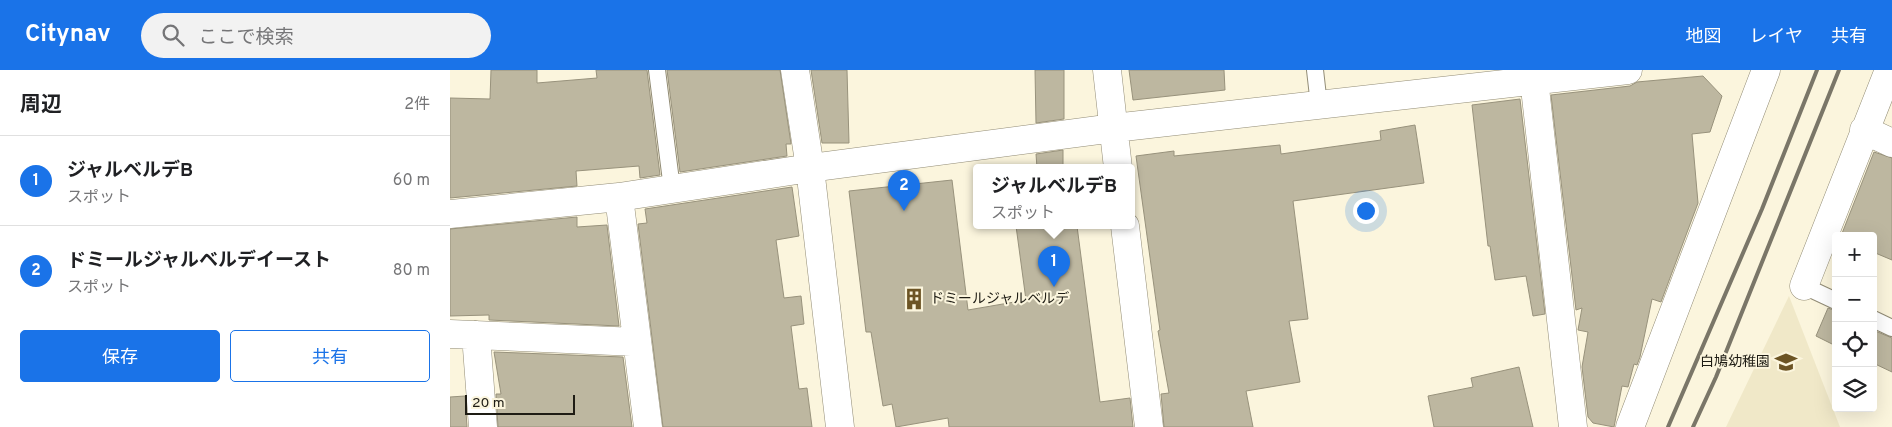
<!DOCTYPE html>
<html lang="ja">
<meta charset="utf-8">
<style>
:root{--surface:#fff;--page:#f2f2f2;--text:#202124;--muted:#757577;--line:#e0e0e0;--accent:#1a73e8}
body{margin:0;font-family:Overpass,"Noto Sans JP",sans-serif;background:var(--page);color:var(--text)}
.controls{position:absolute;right:15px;bottom:15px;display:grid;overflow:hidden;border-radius:5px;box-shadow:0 5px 20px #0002}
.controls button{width:45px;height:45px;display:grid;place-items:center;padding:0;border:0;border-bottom:1px solid var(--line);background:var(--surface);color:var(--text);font:25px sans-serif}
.scale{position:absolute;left:15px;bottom:12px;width:110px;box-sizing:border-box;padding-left:5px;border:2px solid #1e1c14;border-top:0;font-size:14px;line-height:18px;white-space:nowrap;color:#1e1c14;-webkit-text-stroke:4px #fbf5dd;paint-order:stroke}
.you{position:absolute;left:915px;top:140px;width:18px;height:18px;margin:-12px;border:4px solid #fff;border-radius:50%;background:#1a73e8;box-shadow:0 0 0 8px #1a73e833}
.badge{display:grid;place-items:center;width:32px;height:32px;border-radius:50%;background:var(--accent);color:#fff;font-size:16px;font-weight:700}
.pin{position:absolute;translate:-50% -41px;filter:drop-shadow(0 1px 2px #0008)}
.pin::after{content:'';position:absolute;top:26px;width:18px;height:15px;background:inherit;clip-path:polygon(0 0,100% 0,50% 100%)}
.popup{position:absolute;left:523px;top:94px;width:162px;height:65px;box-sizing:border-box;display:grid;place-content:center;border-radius:5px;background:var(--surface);filter:drop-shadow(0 1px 4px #0005);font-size:16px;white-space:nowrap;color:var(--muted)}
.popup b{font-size:19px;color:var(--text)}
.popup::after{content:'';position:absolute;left:50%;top:100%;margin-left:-10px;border:10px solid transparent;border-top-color:var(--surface)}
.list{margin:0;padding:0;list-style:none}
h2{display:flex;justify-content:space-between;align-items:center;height:65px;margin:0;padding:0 20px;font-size:21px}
h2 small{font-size:16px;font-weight:400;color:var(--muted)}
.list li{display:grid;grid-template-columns:32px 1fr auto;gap:15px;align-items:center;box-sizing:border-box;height:90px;padding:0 20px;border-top:1px solid var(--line)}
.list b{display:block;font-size:19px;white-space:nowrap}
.list p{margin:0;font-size:16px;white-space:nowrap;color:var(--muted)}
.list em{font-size:16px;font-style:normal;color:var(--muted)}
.actions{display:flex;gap:10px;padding:15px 20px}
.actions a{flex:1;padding:11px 0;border:1px solid var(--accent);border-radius:5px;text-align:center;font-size:18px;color:var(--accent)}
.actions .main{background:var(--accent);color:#fff}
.icon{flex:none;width:28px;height:28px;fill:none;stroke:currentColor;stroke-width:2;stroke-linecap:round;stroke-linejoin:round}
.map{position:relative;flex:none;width:1442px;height:357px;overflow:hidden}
header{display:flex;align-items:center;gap:30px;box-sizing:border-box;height:70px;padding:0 25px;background:var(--accent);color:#fff}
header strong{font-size:24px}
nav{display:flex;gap:28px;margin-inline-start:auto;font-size:18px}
.search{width:350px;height:45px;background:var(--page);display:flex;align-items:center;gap:12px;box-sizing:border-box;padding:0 18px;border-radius:28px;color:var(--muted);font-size:19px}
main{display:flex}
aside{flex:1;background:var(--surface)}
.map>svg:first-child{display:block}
.built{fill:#f0e8c8}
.building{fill:#bdb7a0;stroke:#98927c}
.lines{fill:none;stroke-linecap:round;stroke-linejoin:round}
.lane-casing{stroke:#928c76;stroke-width:18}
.street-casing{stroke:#928c76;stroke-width:29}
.lane{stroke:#fff;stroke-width:16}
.street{stroke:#fff;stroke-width:28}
.rail{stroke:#7a7668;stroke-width:4}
.labels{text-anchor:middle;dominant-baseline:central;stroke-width:4;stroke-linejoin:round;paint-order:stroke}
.poi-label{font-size:14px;fill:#1e1c14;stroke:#fbf5dd;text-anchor:start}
</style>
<header>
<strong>Citynav</strong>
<div class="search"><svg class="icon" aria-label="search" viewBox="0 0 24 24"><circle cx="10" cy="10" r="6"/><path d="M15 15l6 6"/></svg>ここで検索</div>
<nav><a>地図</a><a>レイヤ</a><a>共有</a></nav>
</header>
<main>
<aside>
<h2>周辺<small>2件</small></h2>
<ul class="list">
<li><span class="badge">1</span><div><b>ジャルベルデB</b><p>スポット</p></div><em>60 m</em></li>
<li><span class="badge">2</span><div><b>ドミールジャルベルデイースト</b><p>スポット</p></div><em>80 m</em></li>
</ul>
<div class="actions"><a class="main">保存</a><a>共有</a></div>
</aside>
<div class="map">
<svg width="1442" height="357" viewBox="0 0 1442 357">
<rect width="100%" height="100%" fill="#fbf5dd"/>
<path class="built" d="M 1339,226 L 1390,357 L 1276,357 Z"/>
<path class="building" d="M 41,0 L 87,0 L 87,13 L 147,8 L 146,0 L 197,0 L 210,105 L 190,108 L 189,96 L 126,101 L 127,116 L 0,128 L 0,28 L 40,29 Z
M 217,0 L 330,0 L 341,74 L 336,74 L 337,86 L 230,102 Z
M 361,0 L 397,0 L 399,73 L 372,73 Z
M 585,0 L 614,0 L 614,49 L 586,53 Z
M 679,0 L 774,0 L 775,20 L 683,30 Z
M 1253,6 L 1272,26 L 1260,62 L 1242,64 L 1248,133 L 1211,232 L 1202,229 L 1190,287 L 1187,295 L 1184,294 L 1178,317 L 1172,316 L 1164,357 L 1143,353 L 1138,347 L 1132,297 L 1138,262 L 1128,260 L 1132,238 L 1126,240 L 1101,25 L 1180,16 L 1187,12 Z
M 1070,29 L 1095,244 L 1083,246 L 1076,206 L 1045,210 L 1040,176 L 1038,176 L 1022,35 Z
M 965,55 L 974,113 L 843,131 L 858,249 L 839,251 L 850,312 L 796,321 L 803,357 L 714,357 L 711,324 L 719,323 L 708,261 L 710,260 L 686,86 L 724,81 L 724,86 L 830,75 L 831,84 L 931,70 L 930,61 Z
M 613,80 L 613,98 L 587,98 L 586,84 Z
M 1424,82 L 1442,88 L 1442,190 L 1423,182 L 1423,166 L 1391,166 Z
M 502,110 L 518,240 L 576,230 L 566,156 L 627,156 L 650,332 L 680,328 L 683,357 L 499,357 L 498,348 L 446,357 L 442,334 L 433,336 L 421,262 L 416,262 L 399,121 Z
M 342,117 L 349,166 L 326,170 L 334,228 L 351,226 L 354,254 L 341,256 L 349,319 L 357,318 L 362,357 L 213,357 L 188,154 L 197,153 L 195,139 Z
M 127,147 L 127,157 L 157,155 L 169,256 L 39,250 L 39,245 L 0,246 L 0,159 Z
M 1378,238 L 1386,241 L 1386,276 L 1366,266 Z
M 1423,260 L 1442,268 L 1442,302 L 1423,293 Z
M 44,282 L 173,287 L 182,357 L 48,357 L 46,324 L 51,324 Z
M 1069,297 L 1083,357 L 984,357 L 978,326 L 1023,317 L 1021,308 Z
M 15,326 L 17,357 L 0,357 L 0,327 Z"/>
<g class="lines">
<g class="lane-casing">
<path id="lane" d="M 207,0 L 222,119
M 865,0 L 869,35
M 1354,216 L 1386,231
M 1423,249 L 1442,258"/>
</g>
<g class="street-casing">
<path id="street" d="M 345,0 L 360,98 L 390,357
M 657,0 L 668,98
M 1083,0 L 1123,357
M 1414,60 L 1442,73
M 169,127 L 198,357
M 0,144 L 169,127 L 360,98 L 664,58 L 1178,0
M 675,156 L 699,357
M 1354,216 L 1439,0
M 0,264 L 187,272
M 26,265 L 33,357
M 1180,357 L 1316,0"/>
</g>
<use href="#lane" class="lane"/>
<use href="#street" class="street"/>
<path class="rail" d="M 1218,357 L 1312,139 L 1367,0
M 1243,357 L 1266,307 L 1389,0"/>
</g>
<defs>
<g id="building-bare" transform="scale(1.725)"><path d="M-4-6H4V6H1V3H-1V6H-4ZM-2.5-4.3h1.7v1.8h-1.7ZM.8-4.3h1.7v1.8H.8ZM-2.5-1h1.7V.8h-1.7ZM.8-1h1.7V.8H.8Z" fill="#6c5424" stroke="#fbf5dd" stroke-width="2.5" paint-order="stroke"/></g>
<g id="school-bare" transform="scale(1.725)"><path d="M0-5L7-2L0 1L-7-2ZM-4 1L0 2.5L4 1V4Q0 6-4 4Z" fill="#6c5424" stroke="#fbf5dd" stroke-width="2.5" paint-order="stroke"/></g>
</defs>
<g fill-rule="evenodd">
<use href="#building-bare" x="464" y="229"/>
<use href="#school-bare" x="1336" y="292"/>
</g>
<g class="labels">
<g class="poi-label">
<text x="480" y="229">ドミールジャルベルデ</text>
<text x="1320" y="292" text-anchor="end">白鳩幼稚園</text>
</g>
</g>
</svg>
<div class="controls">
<button>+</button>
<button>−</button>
<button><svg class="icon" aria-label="locate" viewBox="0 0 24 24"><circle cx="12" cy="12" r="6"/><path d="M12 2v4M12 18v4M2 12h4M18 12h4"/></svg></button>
<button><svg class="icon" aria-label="layers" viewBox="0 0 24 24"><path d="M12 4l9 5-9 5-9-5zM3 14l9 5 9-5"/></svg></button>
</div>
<div class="scale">20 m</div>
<div class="you"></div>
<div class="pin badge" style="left:604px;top:217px">1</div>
<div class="popup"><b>ジャルベルデB</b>スポット</div>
<div class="pin badge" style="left:454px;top:141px">2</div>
</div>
</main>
